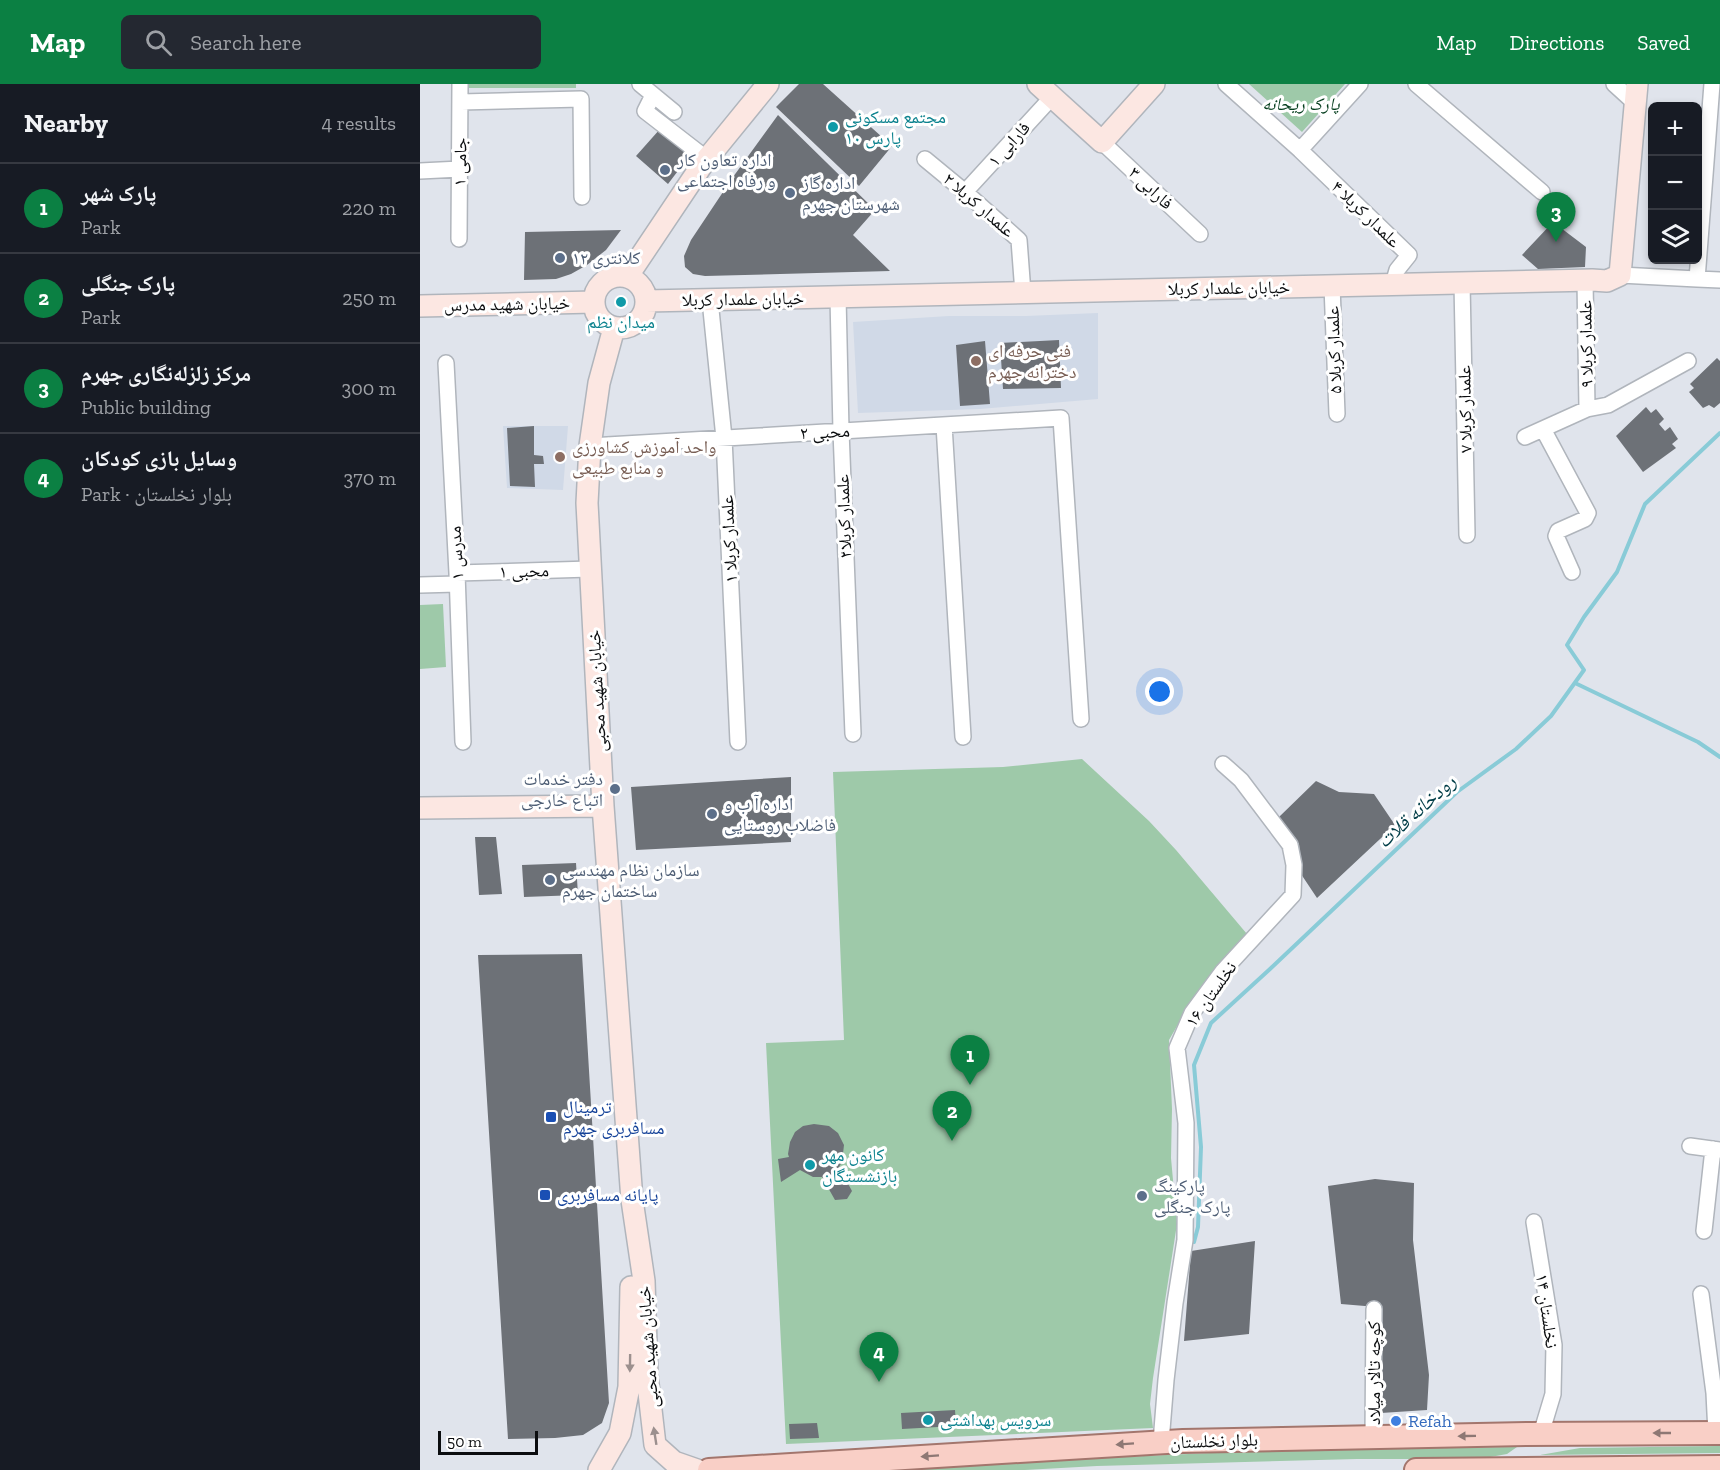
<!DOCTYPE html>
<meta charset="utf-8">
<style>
:root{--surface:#171b24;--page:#242831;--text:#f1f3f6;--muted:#9ea1a6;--line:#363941;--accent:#0b8043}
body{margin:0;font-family:"Zilla Slab","Noto Naskh Arabic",serif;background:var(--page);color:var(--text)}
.controls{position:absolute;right:18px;top:18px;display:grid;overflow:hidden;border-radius:9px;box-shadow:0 3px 9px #0003}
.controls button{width:54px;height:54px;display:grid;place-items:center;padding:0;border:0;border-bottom:2px solid var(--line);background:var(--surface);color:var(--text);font:30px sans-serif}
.scale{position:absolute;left:18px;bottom:15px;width:100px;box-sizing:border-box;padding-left:6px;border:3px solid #0b0d0f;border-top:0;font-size:16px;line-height:21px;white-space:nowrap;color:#0b0d0f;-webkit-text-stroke:4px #fff;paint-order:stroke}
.you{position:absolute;left:740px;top:608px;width:21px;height:21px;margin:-15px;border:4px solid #fff;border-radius:50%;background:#1a73e8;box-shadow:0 0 0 9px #1a73e833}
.badge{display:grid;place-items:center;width:39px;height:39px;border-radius:50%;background:var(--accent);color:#fff;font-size:20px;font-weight:700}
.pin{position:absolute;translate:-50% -50px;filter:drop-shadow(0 2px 3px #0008)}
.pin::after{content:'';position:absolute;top:32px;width:21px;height:18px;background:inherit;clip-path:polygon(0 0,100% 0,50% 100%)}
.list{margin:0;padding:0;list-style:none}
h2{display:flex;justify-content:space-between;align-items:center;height:78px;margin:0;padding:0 24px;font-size:26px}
h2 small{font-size:20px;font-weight:400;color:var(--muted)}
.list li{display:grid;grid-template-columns:39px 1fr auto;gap:18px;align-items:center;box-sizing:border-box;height:90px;padding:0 24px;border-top:2px solid var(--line)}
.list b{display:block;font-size:22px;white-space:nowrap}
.list p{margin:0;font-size:20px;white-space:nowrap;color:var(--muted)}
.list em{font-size:20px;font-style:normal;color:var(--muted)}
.icon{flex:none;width:33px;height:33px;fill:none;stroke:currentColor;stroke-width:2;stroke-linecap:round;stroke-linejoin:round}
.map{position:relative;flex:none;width:1300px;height:1386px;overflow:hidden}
header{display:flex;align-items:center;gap:36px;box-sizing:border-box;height:84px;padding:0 30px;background:var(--accent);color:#fff}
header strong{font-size:28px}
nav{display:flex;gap:33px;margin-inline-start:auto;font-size:21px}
.search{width:420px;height:54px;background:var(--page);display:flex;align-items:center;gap:15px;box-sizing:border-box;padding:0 21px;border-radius:9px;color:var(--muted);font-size:22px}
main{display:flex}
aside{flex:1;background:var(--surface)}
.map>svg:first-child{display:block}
.built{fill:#d0d9e7}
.green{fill:#9ec9a9}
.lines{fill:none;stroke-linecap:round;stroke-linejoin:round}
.stream{stroke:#89cbd7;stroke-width:4}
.building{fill:#6d7177}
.street-casing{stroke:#b0b5bc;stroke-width:18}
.secondary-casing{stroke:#b0b5bc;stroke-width:24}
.primary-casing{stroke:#a3766d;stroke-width:26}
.street{stroke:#fff;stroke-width:15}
.secondary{stroke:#fce7e2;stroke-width:21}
.primary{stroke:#f9cfc6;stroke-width:22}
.oneway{fill:#9c908e}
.oneway2{fill:#8e7874}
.culture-dot{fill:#0f9aa8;stroke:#fff;stroke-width:2}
.service-dot{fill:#5c6f8a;stroke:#fff;stroke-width:2}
.education-dot{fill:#8d6e63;stroke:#fff;stroke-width:2}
.transit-dot{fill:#1a4fb4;stroke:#fff;stroke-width:2}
.shop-dot{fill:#3f7fe0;stroke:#fff;stroke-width:2}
.labels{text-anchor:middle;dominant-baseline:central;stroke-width:6;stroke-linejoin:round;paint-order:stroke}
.park-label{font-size:18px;font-style:italic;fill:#043d1d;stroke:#fff}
.culture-label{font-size:18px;fill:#0d838f;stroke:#fff;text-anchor:start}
.street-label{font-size:18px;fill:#0b0d0f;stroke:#fff}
.service-label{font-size:18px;fill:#4e5e75;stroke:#fff;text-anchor:start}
.education-label{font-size:18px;fill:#785e54;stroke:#fff;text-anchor:start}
.transit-label{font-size:18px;fill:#164399;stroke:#fff;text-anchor:start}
.shop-label{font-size:18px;fill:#366cbe;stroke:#fff;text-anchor:start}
.water-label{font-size:20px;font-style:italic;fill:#003d47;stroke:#fff}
</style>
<header>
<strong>Map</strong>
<div class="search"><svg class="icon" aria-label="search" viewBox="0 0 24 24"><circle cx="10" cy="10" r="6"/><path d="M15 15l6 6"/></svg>Search here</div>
<nav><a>Map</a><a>Directions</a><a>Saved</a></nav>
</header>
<main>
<aside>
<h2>Nearby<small>4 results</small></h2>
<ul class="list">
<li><span class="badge">1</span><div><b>پارک شهر</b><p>Park</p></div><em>220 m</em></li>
<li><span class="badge">2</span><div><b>پارک جنگلی</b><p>Park</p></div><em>250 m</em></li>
<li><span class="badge">3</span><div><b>مرکز زلزله‌نگاری جهرم</b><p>Public building</p></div><em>300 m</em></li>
<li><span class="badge">4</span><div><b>وسایل بازی کودکان</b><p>Park · بلوار نخلستان</p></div><em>370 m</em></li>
</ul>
</aside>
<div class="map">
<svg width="1300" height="1386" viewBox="0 0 1300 1386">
<rect width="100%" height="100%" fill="#e0e4ec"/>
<path class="built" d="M 678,229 L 678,315 L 560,325 L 438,329 L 433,238 L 529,232 L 606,232 Z
M 83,342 L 148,342 L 143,406 L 87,404 Z"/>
<path class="green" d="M 47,0 L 156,0 L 156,4 L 48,4 Z
M 829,0 L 925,0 L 882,48 Z
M 23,520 L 26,583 L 0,585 L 0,521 Z
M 662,675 L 729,737 L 756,766 L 827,850 L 771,918 L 749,956 L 752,1025 L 751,1074 L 757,1140 L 733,1294 L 730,1320 L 733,1344 L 366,1360 L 346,959 L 424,956 L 413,688 L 583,683 Z
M 1300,1362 L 1300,1369 L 1120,1371 L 1160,1364 Z
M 1097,1363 L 1087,1370 L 1059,1375 L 937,1375 L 677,1382 L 605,1386 L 445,1386 L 476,1383 L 881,1365 Z"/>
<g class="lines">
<path class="stream" d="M 1155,599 L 1278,658 L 1300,673
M 774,1158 L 778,1143 L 781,1063 L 774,981 L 791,939 L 850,885 L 1037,708 L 1096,665 L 1131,632 L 1164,586 L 1147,561 L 1164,533 L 1197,488 L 1225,420 L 1300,349"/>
</g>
<path class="building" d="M 379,0 L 403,0 L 472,62 L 439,102 L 356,23 Z
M 358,31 L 455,126 L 433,151 L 470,187 L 285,192 L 273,190 L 265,183 L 264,172 L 271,156 L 313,93 Z
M 240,45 L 270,71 L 248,100 L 216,72 Z
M 1133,138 L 1166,163 L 1165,183 L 1118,185 L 1102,171 Z
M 201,146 L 186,166 L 167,181 L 151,190 L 136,195 L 104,196 L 105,148 Z
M 639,256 L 641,304 L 583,305 L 580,259 Z
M 565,257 L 570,320 L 540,322 L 536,261 Z
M 1297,274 L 1300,277 L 1300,319 L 1294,324 L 1289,321 L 1283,324 L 1269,308 L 1274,304 L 1270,300 Z
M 1226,323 L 1231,329 L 1236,325 L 1244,335 L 1239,340 L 1245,347 L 1250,343 L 1258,355 L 1252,360 L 1256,364 L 1223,388 L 1196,352 Z
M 114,342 L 114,371 L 123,372 L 124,380 L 114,380 L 115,403 L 90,402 L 87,344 Z
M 371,693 L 371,758 L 216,766 L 211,703 Z
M 896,697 L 919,708 L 954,710 L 975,741 L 897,814 L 881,790 L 879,760 L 859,733 Z
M 55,753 L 76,753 L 82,810 L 59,811 Z
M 156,779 L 158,811 L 104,813 L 102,781 Z
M 162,870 L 189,1319 L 182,1339 L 163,1351 L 135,1354 L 88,1355 L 58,871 Z
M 394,1040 L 409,1042 L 418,1049 L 424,1061 L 422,1078 L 419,1083 L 432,1107 L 427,1115 L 415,1116 L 402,1093 L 393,1093 L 380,1086 L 361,1098 L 358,1075 L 369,1073 L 368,1070 L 370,1058 L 375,1048 L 383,1042 Z
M 955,1095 L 994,1099 L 993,1156 L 1009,1291 L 1007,1326 L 961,1329 L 957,1223 L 921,1220 L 908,1102 Z
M 835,1157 L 829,1250 L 764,1257 L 771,1167 Z
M 535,1326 L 536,1342 L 482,1345 L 481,1329 Z
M 397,1339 L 399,1354 L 370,1355 L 369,1340 Z"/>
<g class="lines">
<g class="street-casing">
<path id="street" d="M 220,0 L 254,28
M 806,0 L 880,66 L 989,171 L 977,186 L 973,200
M 996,0 L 1122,108
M 1194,0 L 1216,20
M 233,11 L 225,27 L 287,75
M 41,18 L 161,15 L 162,113
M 682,58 L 780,150
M 880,66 L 940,0
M 505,75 L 545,108 L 599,156 L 603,209
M 0,87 L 40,85
M 545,108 L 633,12
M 39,155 L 40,0
M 1200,191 L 1277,195 L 1292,0
M 1277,195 L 1300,196
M 1165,196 L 1167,325
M 1042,199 L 1047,451
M 912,202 L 917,330
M 418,213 L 421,347 L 433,650
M 290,216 L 304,354 L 318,658
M 26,279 L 37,489 L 43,658
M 524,341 L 543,653
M 1123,345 L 1168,429 L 1165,435 L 1138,447 L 1136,452 L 1152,488
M 1105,353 L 1167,325 L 1188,321 L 1268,277
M 170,362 L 641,334 L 661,635
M 37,489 L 170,485
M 0,501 L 37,500
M 1270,1062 L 1300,1066
M 1114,1138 L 1134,1261 L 1133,1310 L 1121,1350
M 1284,1147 L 1293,1065
M 1281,1210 L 1294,1309 L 1296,1349
M 953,1353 L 954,1225
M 741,1358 L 746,1296 L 755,1219 L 765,1156 L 766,1039 L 757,964 L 772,929 L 803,887 L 873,811 L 874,781 L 870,761 L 821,696 L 803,680"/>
</g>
<g class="secondary-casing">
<path id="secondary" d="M 618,0 L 682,58 L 734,0
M174 218a26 26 0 1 1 52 0a26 26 0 1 1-52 0Z
M 207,193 L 282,81 L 348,0
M 226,217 L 1172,196 L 1187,197 L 1200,191 L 1217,0
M 0,222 L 174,218
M 194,244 L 179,299 L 170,362 L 167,419 L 183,722 L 212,1116 L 224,1197 L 227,1291 L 235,1361 L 254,1378 L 277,1386
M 0,724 L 183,722
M 179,1386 L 200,1349 L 209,1303 L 211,1203"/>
</g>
<g class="primary-casing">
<path id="primary" d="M 289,1386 L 763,1357 L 1107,1350 L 1300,1349
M 996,1386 L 1300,1383"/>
</g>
<use href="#street" class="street"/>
<use href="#secondary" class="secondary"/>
<use href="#primary" class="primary"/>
</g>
<defs><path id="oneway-solid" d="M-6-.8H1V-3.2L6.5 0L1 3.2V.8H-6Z" transform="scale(1.5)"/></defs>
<g class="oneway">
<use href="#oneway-solid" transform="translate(210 1279) rotate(91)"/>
<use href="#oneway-solid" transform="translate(235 1352) rotate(-99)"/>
</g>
<g class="oneway2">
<use href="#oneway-solid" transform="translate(1242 1349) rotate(180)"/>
<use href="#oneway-solid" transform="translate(1047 1352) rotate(179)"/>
<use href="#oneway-solid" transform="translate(705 1360) rotate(176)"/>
<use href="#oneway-solid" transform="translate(510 1372) rotate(176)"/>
</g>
<g class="culture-dot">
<circle cx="413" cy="43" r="6"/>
<circle cx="201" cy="218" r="6"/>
<circle cx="390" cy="1081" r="6"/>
<circle cx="508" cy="1336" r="6"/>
</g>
<g class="service-dot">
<circle cx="245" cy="86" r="6"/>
<circle cx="370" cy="109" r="6"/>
<circle cx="140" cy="174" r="6"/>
<circle cx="195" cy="705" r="6"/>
<circle cx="292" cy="730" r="6"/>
<circle cx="130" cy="796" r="6"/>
<circle cx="722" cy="1112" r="6"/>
</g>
<g class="education-dot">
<circle cx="556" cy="277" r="6"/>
<circle cx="140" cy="373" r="6"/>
</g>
<g class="transit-dot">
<rect x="125" y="1027" width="12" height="12" rx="3"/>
<rect x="119" y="1105" width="12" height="12" rx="3"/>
</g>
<circle class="shop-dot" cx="976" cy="1337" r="6"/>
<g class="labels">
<g class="park-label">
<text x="881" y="20">پارک ریحانه</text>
</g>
<g class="culture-label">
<text x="425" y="33">مجتمع مسکونی<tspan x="425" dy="21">پارس ۱۰</tspan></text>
<text x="201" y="238" text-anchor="middle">میدان نظم</text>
<text x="402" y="1071">کانون مهر<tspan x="402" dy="21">بازنشستگان</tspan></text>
<text x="520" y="1336">سرویس بهداشتی</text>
</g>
<g class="street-label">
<text transform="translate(589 60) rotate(-48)">فارابی ۱</text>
<text transform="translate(40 78) rotate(-89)">جامی ۱</text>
<text transform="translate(731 104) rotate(43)">فارابی ۳</text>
<text transform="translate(559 121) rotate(41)">علمدار کربلا ۲</text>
<text transform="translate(946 130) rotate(44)">علمدار کربلا ۴</text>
<text transform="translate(809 204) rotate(-1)">خیابان علمدار کربلا</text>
<text transform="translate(323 215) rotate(-1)">خیابان علمدار کربلا</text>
<text transform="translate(87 220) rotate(-1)">خیابان شهید مدرس</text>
<text transform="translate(1166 260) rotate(-91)">علمدار کربلا ۹</text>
<text transform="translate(914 266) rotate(-92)">علمدار کربلا ۵</text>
<text transform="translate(1045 325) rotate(-91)">علمدار کربلا ۷</text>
<text transform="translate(405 348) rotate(-3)">محبی ۲</text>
<text transform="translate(424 432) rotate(-92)">علمدار کربلا۳</text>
<text transform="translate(309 455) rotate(-93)">علمدار کربلا ۱</text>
<text transform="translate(36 469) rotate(-93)">مدرس ۱</text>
<text transform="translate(104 487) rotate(-2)">محبی ۱</text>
<text transform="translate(177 607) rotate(-93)">خیابان شهید محبی</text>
<text transform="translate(791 910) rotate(-55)">نخلستان ۱۶</text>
<text transform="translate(1127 1227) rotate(82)">نخلستان ۱۴</text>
<text transform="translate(228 1263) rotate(-94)">خیابان شهید محبی</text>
<text transform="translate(954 1289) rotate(-90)">کوچه تالار میلاد</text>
<text transform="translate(794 1357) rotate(-2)">بلوار نخلستان</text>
</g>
<g class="service-label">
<text x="257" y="76">اداره تعاون کار<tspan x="257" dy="21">و رفاه اجتماعی</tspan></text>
<text x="382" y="99">اداره گاز<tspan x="382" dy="21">شهرستان جهرم</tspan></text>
<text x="152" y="174">کلانتری ۱۲</text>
<text x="183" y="695" text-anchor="end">دفتر خدمات<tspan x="183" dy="21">اتباع خارجی</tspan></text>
<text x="304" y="720">اداره آ ب و<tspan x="304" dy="21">فاضلاب روستایی</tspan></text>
<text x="142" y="786">سازمان نظام مهندسی<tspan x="142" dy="21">ساختمان جهرم</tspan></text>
<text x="734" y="1102">پارکینگ<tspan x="734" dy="21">پارک جنگلی</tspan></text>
</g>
<g class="education-label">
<text x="568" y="267">فنی حرفه ای<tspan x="568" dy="21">دخترانه جهرم</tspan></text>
<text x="152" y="363">واحد آموزش کشاورزی<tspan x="152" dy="21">و منابع طبیعی</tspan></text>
</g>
<g class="transit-label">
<text x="143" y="1023">ترمینال<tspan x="143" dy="21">مسافربری جهرم</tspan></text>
<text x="137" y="1111">پایانه مسافربری</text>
</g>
<g class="shop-label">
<text x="988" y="1337">Refah</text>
</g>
<g class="water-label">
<text transform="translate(996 727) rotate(-42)">رودخانه قلات</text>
</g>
</g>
</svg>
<div class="controls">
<button>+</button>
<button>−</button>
<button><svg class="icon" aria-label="layers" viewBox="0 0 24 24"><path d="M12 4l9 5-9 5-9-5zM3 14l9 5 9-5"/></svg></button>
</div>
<div class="scale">50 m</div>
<div class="you"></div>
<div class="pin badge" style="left:550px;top:1001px">1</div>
<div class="pin badge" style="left:532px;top:1057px">2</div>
<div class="pin badge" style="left:1136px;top:158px">3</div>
<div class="pin badge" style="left:459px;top:1298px">4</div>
</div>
</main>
